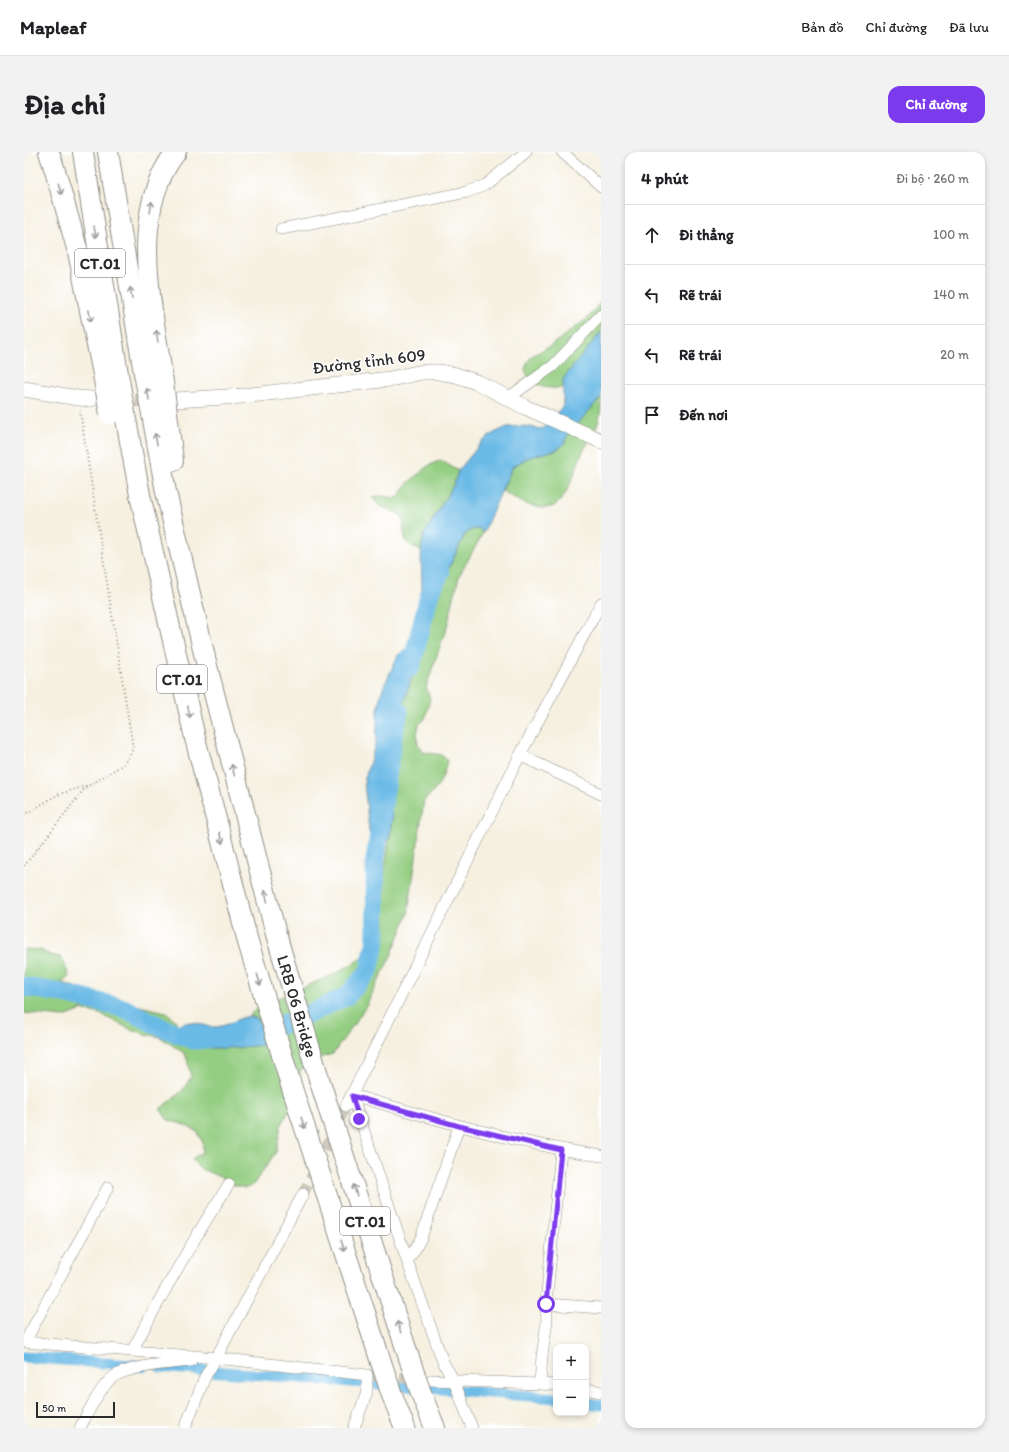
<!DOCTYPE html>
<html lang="vi">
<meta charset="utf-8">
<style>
:root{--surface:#fff;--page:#f2f2f2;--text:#202124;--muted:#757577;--line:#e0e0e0;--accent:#7c3aed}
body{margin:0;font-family:Itim,sans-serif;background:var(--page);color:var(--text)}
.controls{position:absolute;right:12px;bottom:12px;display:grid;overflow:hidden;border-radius:8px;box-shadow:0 2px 6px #0003}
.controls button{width:36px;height:36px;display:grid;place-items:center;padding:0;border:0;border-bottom:1px solid var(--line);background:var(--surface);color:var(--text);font:20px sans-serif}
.scale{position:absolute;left:12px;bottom:10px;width:79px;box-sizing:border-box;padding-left:4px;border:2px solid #2b2b2b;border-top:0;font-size:11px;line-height:14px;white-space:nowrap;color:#2b2b2b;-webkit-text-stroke:3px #fff;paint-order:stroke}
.stop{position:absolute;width:12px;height:12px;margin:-9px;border:3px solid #7c3aed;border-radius:50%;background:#fff}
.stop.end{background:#7c3aed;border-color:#fff;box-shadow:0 1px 4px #0008}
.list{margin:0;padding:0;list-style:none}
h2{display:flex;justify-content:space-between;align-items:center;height:52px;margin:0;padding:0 16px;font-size:17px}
h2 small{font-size:13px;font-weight:400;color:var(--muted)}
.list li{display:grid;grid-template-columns:26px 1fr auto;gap:12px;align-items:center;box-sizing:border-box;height:60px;padding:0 16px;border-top:1px solid var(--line)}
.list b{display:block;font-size:15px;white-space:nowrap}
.list em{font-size:13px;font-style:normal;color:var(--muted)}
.icon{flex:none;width:22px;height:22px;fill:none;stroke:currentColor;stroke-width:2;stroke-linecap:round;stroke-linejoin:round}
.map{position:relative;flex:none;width:577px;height:1276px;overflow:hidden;border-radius:12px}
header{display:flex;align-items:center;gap:24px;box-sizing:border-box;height:56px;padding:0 20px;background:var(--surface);border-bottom:1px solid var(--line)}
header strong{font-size:19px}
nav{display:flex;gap:22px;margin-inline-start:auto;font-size:14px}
.intro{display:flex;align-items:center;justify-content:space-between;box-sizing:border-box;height:96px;padding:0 24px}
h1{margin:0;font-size:28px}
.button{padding:10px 18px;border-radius:12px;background:var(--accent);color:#fff;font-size:14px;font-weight:700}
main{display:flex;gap:24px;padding:0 24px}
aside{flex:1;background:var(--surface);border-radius:12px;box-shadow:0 2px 6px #0003}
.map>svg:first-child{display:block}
.green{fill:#94ce82;stroke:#607c56}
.water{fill:#6bbae6;stroke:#4b7288}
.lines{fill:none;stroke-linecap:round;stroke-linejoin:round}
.canal{stroke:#6bbae6;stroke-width:11}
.river{stroke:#6bbae6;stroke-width:19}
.street-tunnel{stroke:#cdc9bc;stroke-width:11;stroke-dasharray:11 5.5;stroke-linecap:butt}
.secondary-tunnel{stroke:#cdc9bc;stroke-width:15;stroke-dasharray:15 8;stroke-linecap:butt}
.street-casing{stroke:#908e86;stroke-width:12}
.secondary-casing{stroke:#908e86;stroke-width:16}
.highway-casing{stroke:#908e86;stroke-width:22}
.path{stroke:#908e86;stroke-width:2;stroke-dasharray:1 3;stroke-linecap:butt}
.street{stroke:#fff;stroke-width:11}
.secondary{stroke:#fff;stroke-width:15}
.highway{stroke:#fff;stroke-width:20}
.highway-bridge-casing{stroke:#908e86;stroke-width:22;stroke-linecap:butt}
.highway-bridge{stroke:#fff;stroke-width:20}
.oneway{stroke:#a0a0a0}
.route{stroke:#7c3aed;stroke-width:5}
.labels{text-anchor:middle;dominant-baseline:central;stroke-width:3;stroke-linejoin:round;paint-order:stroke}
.shield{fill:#fff;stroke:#6b6b6b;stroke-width:1}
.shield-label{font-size:16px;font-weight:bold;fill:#2b2b2b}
.street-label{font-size:17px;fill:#2b2b2b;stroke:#fff}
</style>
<header>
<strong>Mapleaf</strong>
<nav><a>Bản đồ</a><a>Chỉ đường</a><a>Đã lưu</a></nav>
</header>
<div class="intro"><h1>Địa chỉ</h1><a class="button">Chỉ đường</a></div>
<main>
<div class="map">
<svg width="577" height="1276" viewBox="0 0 577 1276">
<rect width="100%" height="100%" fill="#fff"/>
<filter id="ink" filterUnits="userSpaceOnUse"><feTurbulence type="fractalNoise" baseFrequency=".025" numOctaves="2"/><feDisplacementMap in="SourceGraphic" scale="8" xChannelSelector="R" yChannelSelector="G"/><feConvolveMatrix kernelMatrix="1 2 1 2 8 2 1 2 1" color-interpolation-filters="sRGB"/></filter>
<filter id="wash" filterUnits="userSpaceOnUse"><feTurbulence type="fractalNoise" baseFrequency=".012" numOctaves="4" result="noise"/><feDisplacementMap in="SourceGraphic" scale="16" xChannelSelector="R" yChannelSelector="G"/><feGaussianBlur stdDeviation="0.9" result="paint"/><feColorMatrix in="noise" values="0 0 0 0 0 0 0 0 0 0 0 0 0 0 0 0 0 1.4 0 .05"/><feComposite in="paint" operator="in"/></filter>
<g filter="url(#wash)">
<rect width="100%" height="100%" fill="#f5f0e0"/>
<path class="green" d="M 577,150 L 577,180 L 540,227 L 540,236 C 521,237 511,236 501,219 L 503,211 L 508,204 L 526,194 L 563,167 Z
M 577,245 C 577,251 577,258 576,264 C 573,279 562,291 556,306 C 551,319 542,351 527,355 C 510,359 492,347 478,339 L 488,315 L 503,306 L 534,297 L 540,292 L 543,284 Z
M 417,308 L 434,319 L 430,332 L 400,383 L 397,399 C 374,388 383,385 378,364 L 355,353 L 348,346 L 356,344 L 374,346 L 384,331 L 404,314 Z
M 455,376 L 459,381 L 435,424 L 424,471 L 402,535 L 406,547 L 401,567 L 395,572 L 393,582 L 394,592 L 399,600 L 418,603 L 423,608 C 420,625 414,638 400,648 L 384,762 L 367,804 L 341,856 L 309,902 L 298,905 L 276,918 C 274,931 288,942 280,954 L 275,954 L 265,959 L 257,974 L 252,1000 L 228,1034 L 221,1036 L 210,1033 L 196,1025 L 175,1016 L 168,1007 L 179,1000 L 179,991 L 173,979 L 158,972 L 144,968 L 136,957 L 158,939 L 167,925 L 163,907 L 160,901 L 136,885 L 121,882 L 104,876 L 76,862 L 57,857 L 56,859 L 40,865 L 0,861 L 0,797 L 17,798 L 26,803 L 36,805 L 43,818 L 45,825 L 36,830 L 94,849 L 142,860 L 152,869 L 152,876 L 162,889 L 211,896 L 225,894 L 234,867 L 225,864 L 235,854 L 309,823 L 338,806 L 352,788 L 352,805 L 358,735 L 368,667 L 362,608 L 413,441 L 441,382 L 447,378 Z"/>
<path class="water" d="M 577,180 L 577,245 L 543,284 L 540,292 L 534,297 L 503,306 L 488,315 L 459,381 L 455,376 L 447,378 L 441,382 L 413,441 L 405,444 L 398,440 L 397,399 L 400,383 L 430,332 L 434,319 L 458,290 L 470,281 L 483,275 L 499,274 L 518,277 L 539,254 L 539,227 Z
M 399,489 L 362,608 L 368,667 L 365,688 L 353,697 L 348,693 L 345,679 L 340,630 L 352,590 L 354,557 L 357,541 L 374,503 L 393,490 Z
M 225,864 L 234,867 L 242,893 C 222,894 178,902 162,888 C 158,885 154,880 152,876 C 163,865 175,873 188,875 C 201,876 213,866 225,864 Z"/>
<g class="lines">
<path class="canal" d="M 0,1205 L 119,1214
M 136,1215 L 532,1246
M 562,1251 L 577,1253"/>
<path class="river" d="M 387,515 L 405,444 L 416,421
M 0,835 L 32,840 L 99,856 L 135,874 L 169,888 L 183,887
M 214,884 L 230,883 L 276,866 L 323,844 L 345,819 L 352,788 L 351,709 L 369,584 L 375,559"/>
</g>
</g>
<g filter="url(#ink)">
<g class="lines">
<path class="street-tunnel" d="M 279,1042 L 322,954
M 343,1223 L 396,1227"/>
<path class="secondary-tunnel" d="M 88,247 L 136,248"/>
<g class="street-casing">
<path id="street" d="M 538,0 L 577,35
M 257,77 L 443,40 L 461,33 L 502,0
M 484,246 L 529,214 L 577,163
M 496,603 L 577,642
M 328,943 L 383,1108 L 419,1210 L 430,1229 L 448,1276
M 328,943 C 410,967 492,991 577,1004
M 322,954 L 496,603 L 577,451
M 84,1035 L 1,1190 L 192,1206 L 343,1223 L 343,1240 L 330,1276
M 383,1108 L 390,1099 L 397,1086 L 435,974
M 522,1152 L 577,1156
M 108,1199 C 138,1142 170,1086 205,1032
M 186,1206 L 192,1206 L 279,1042
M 407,1228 L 516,1232 L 518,1204 L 523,1168 L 522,1152 L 537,998
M 516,1232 L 532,1233
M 562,1237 L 577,1240
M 56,1276 C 62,1263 78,1233 89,1225 C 104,1214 148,1211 167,1209
M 161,1276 L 181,1225 L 192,1206"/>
</g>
<g class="secondary-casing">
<path id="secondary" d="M 0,237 L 54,246 L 67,247
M 151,248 L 219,244 L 366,227 L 398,220 L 415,220 L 432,223 L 455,231 L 501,255 L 577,289"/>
</g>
<g class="highway-casing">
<g id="highway">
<path d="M 25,0 L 32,22 L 54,100 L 79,222"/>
<path d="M 59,0 L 94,222"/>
<path d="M 84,0 L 120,221"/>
<path d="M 138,223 C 128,152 104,61 152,0"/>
<path d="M 143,261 L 149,309"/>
<path d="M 101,262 L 116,343 L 171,586 L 224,790 L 267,933 L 357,1210"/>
<path id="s1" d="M 128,262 L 142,340 L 183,514 L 252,782 L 295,927 L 387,1212"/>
<path d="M 397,1241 L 411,1276"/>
<path d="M 368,1243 L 381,1276"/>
</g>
</g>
<path class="path" d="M 0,663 L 33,643 L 64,633
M 0,714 L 61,636 L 100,612 L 106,603 L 109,596 L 56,259"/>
<use href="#street" class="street"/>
<use href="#secondary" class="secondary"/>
<use href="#highway" class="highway"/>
<g class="highway-bridge-casing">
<path id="highway-bridge" d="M 120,221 L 128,262
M 79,222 L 86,262
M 94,222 L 101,262
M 138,223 L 143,261
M 357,1210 L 368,1243
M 387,1212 L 397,1241"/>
</g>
<use href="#highway-bridge" class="highway-bridge"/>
</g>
<defs><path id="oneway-shaft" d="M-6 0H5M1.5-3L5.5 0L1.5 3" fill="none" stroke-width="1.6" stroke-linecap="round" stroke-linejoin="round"/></defs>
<g class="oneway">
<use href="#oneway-shaft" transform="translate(36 37) rotate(74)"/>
<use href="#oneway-shaft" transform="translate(127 55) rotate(-81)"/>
<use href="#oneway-shaft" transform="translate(71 80) rotate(81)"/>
<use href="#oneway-shaft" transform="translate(107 141) rotate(-99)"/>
<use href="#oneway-shaft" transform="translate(66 164) rotate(79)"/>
<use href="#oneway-shaft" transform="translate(133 184) rotate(-98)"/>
<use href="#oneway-shaft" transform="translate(124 242) rotate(-101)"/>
<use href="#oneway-shaft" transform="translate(132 287) rotate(-101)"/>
<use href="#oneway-shaft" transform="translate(165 560) rotate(78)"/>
<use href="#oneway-shaft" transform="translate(209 618) rotate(-104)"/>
<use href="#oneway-shaft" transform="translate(197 686) rotate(75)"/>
<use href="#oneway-shaft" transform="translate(242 744) rotate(-104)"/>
<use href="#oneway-shaft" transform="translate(235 828) rotate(73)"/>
<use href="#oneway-shaft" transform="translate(279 971) rotate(72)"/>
<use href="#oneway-shaft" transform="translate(331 1038) rotate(-108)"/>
<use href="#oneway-shaft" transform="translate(319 1094) rotate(72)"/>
<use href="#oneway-shaft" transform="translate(375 1175) rotate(-108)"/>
</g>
</g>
<g class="lines" filter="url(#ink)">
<path class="route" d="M 335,967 L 328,944 L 435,974 L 537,998 L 522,1152"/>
</g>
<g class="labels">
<g class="shield">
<rect x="51" y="97" width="50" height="28" rx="3"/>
<rect x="133" y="513" width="50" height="28" rx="3"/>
<rect x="316" y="1055" width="50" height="28" rx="3"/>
</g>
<g class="shield-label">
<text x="76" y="111">CT.01</text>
<text x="158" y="527">CT.01</text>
<text x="341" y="1069">CT.01</text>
</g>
<g class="street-label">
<text transform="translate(345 209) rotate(-7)">Đường tỉnh 609</text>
<text stroke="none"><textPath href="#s1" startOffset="610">LRB 06 Bridge</textPath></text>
</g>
</g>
</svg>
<div class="controls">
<button>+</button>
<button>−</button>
</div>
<div class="scale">50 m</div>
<div class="stop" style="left:522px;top:1152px"></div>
<div class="stop end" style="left:335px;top:967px"></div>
</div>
<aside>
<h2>4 phút<small>Đi bộ · 260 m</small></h2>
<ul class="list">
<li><svg class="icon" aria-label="ahead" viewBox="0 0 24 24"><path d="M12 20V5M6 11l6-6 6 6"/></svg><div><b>Đi thẳng</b></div><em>100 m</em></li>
<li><svg class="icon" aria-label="left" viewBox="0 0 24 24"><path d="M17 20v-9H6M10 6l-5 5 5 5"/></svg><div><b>Rẽ trái</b></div><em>140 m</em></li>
<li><svg class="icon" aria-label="left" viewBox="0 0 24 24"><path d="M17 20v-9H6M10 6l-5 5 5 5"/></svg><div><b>Rẽ trái</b></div><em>20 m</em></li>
<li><svg class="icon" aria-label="arrive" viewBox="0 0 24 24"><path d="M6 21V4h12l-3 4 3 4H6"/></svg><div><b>Đến nơi</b></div></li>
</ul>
</aside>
</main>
